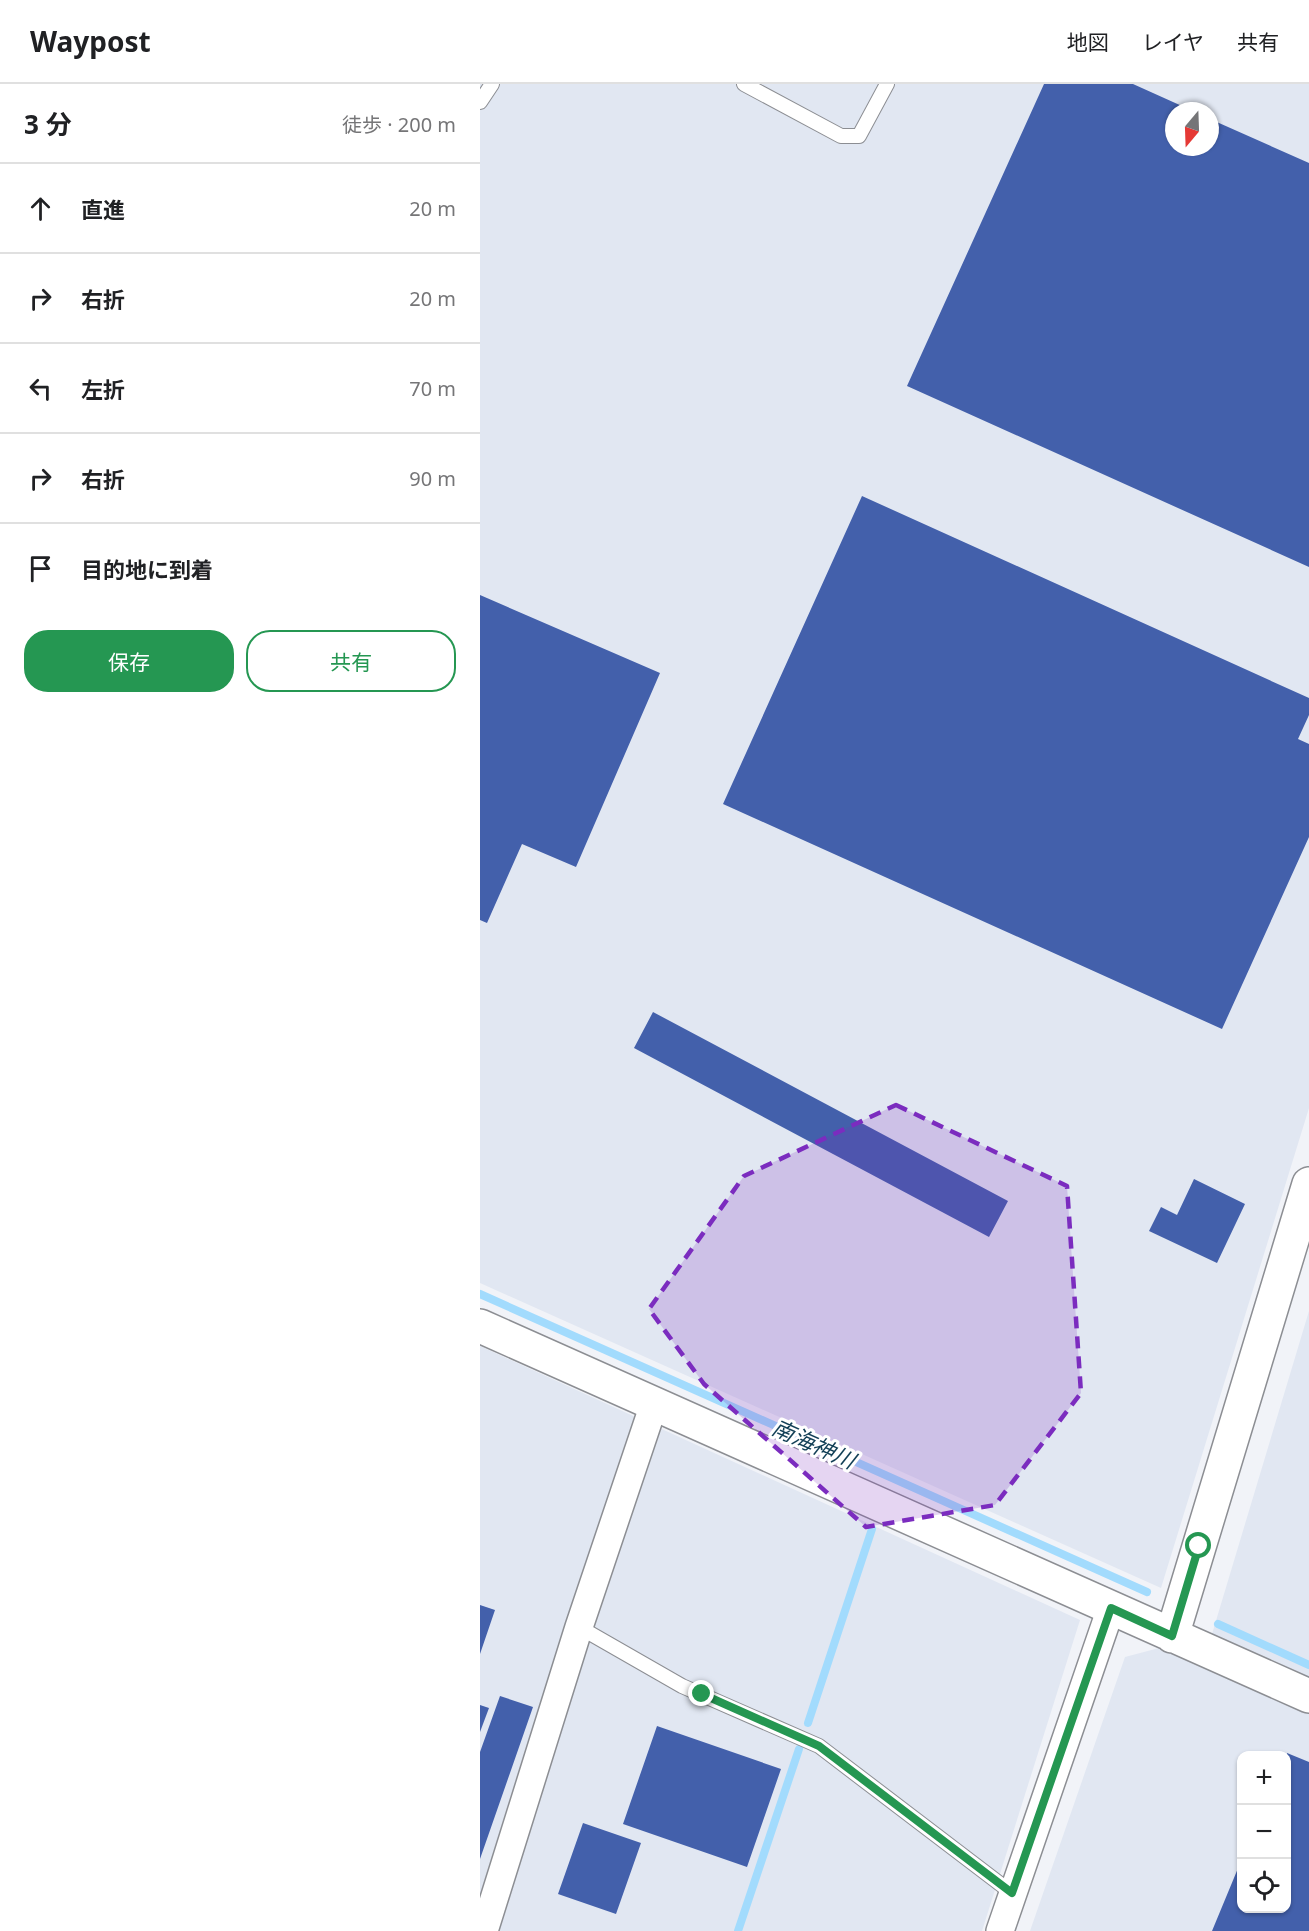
<!DOCTYPE html>
<html lang="ja">
<meta charset="utf-8">
<style>
:root{--surface:#fff;--page:#f2f2f2;--text:#202124;--muted:#757577;--line:#e0e0e0;--accent:#259752}
body{margin:0;font-family:"Noto Sans","Noto Sans JP",sans-serif;background:var(--page);color:var(--text)}
.controls{position:absolute;right:18px;bottom:18px;display:grid;overflow:hidden;border-radius:12px;box-shadow:0 2px 4px #0004}
.controls button{width:54px;height:54px;display:grid;place-items:center;padding:0;border:0;border-bottom:2px solid var(--line);background:var(--surface);color:var(--text);font:30px sans-serif}
.compass{position:absolute;left:685px;top:18px;width:54px;height:54px;border-radius:50%;background:var(--surface);box-shadow:0 2px 4px #0004;rotate:199deg}
.stop{position:absolute;width:18px;height:18px;margin:-14px;border:4px solid #259752;border-radius:50%;background:#fff}
.stop.end{background:#259752;border-color:#fff;box-shadow:0 2px 6px #0008}
.list{margin:0;padding:0;list-style:none}
h2{display:flex;justify-content:space-between;align-items:center;height:78px;margin:0;padding:0 24px;font-size:26px}
h2 small{font-size:20px;font-weight:400;color:var(--muted)}
.list li{display:grid;grid-template-columns:39px 1fr auto;gap:18px;align-items:center;box-sizing:border-box;height:90px;padding:0 24px;border-top:2px solid var(--line)}
.list b{display:block;font-size:22px;white-space:nowrap}
.list em{font-size:20px;font-style:normal;color:var(--muted)}
.actions{display:flex;gap:12px;padding:18px 24px}
.actions a{flex:1;padding:14px 0;border:2px solid var(--accent);border-radius:24px;text-align:center;font-size:21px;color:var(--accent)}
.actions .main{background:var(--accent);color:#fff}
.icon{flex:none;width:33px;height:33px;fill:none;stroke:currentColor;stroke-width:2;stroke-linecap:round;stroke-linejoin:round}
.map{position:relative;flex:none;width:829px;height:1847px;overflow:hidden}
header{display:flex;align-items:center;gap:36px;box-sizing:border-box;height:84px;padding:0 30px;background:var(--surface);border-bottom:2px solid var(--line)}
header strong{font-size:28px}
nav{display:flex;gap:33px;margin-inline-start:auto;font-size:21px}
main{display:flex}
aside{flex:1;background:var(--surface)}
.map>svg:first-child{display:block}
.built{fill:#e1e7f2;fill-rule:evenodd}
.lines{fill:none;stroke-linecap:round;stroke-linejoin:round}
.stream{stroke:#a2dbfd;stroke-width:8}
.building{fill:#4360ab}
.lane-casing{stroke:#8c8e93;stroke-width:16}
.street-casing{stroke:#8c8e93;stroke-width:30}
.secondary-casing{stroke:#8c8e93;stroke-width:36}
.lane{stroke:#fff;stroke-width:14}
.street{stroke:#fff;stroke-width:27}
.secondary{stroke:#fff;stroke-width:33}
.route{stroke:#259752;stroke-width:8}
.marked{fill:#7b2cbf;fill-opacity:0.2;stroke:#7b2cbf;stroke-width:4.5;stroke-dasharray:12 8;stroke-linejoin:round}
.labels{text-anchor:middle;dominant-baseline:central;stroke-width:6;stroke-linejoin:round;paint-order:stroke}
.water-label{font-size:22px;font-style:italic;fill:#123f56;stroke:#fff}
</style>
<header>
<strong>Waypost</strong>
<nav><a>地図</a><a>レイヤ</a><a>共有</a></nav>
</header>
<main>
<aside>
<h2>3 分<small>徒歩 · 200 m</small></h2>
<ul class="list">
<li><svg class="icon" aria-label="ahead" viewBox="0 0 24 24"><path d="M12 20V5M6 11l6-6 6 6"/></svg><div><b>直進</b></div><em>20 m</em></li>
<li><svg class="icon" aria-label="right" viewBox="0 0 24 24"><path d="M7 20v-9h11M14 6l5 5-5 5"/></svg><div><b>右折</b></div><em>20 m</em></li>
<li><svg class="icon" aria-label="left" viewBox="0 0 24 24"><path d="M17 20v-9H6M10 6l-5 5 5 5"/></svg><div><b>左折</b></div><em>70 m</em></li>
<li><svg class="icon" aria-label="right" viewBox="0 0 24 24"><path d="M7 20v-9h11M14 6l5 5-5 5"/></svg><div><b>右折</b></div><em>90 m</em></li>
<li><svg class="icon" aria-label="arrive" viewBox="0 0 24 24"><path d="M6 21V4h12l-3 4 3 4H6"/></svg><div><b>目的地に到着</b></div></li>
</ul>
<div class="actions"><a class="main">保存</a><a>共有</a></div>
</aside>
<div class="map">
<svg width="829" height="1847" viewBox="0 0 829 1847">
<rect width="100%" height="100%" fill="#f1f3f8"/>
<path class="built" d="M 0,0 L 829,0 L 829,1024 L 681,1504 L 0,1199 ZM 694,27 L 730,27 L 730,63 L 694,63 Z
M 829,1227 L 829,1847 L 550,1847 L 645,1573 L 732,1550 ZM 762,1672 L 806,1672 L 806,1824 L 762,1824 Z
M 0,1262 L 600,1536 L 502,1847 L 0,1847 Z"/>
<g class="lines">
<path class="stream" d="M 0,1210 L 667,1508
M 738,1540 L 829,1581
M 328,1639 L 392,1445
M 258,1847 L 319,1665"/>
</g>
<path class="building" d="M 564,0 L 653,0 L 713,27 L 694,27 L 694,63 L 730,63 L 730,35 L 829,79 L 829,483 L 427,302 Z
M 382,412 L 829,614 L 829,631 L 818,655 L 829,660 L 829,753 L 742,945 L 243,720 Z
M 0,511 L 180,589 L 96,783 L 42,760 L 7,839 L 0,836 Z
M 173,928 L 528,1117 L 509,1153 L 154,964 Z
M 714,1095 L 765,1120 L 737,1179 L 669,1147 L 681,1123 L 697,1131 Z
M 0,1521 L 15,1526 L 0,1570 Z
M 20,1612 L 53,1623 L 0,1775 L 0,1668 Z
M 0,1621 L 9,1624 L 0,1648 Z
M 177,1642 L 301,1685 L 267,1783 L 143,1740 Z
M 807,1669 L 829,1678 L 829,1847 L 732,1847 L 761,1777 L 762,1824 L 806,1824 Z
M 103,1739 L 161,1759 L 136,1830 L 78,1810 Z"/>
<g class="lines">
<g class="lane-casing">
<path id="lane" d="M 264,0 L 361,52 L 379,52 L 407,0
M 0,18 L 12,0
M 99,1543 L 202,1602 L 339,1662 L 532,1809"/>
</g>
<g class="street-casing">
<path id="street" d="M 4,1847 L 99,1543 L 174,1320
M 520,1847 L 631,1524"/>
</g>
<g class="secondary-casing">
<path id="secondary" d="M 0,1242 L 829,1612
M 692,1552 L 829,1100"/>
</g>
<use href="#lane" class="lane"/>
<use href="#street" class="street"/>
<use href="#secondary" class="secondary"/>
</g>
<g class="lines">
<path class="route" d="M 222,1610 L 339,1662 L 532,1809 L 631,1524 L 692,1552 L 719,1462"/>
</g>
<path class="marked" d="M 416,1021 L 587,1102 L 601,1309 L 515,1421 L 386,1443 L 224,1300 L 169,1225 L 264,1092 Z"/>
<g class="labels">
<g class="water-label">
<text transform="translate(334 1359) rotate(24)">南海神川</text>
</g>
</g>
</svg>
<div class="controls">
<button>+</button>
<button>−</button>
<button><svg class="icon" aria-label="locate" viewBox="0 0 24 24"><circle cx="12" cy="12" r="6"/><path d="M12 2v4M12 18v4M2 12h4M18 12h4"/></svg></button>
</div>
<svg class="compass" viewBox="-18 -18 36 36"><path d="M0-13l5 13h-10z" fill="#e53935"/><path d="M0 13l5-13h-10z" fill="#757577"/></svg>
<div class="stop" style="left:719px;top:1462px"></div>
<div class="stop end" style="left:222px;top:1610px"></div>
</div>
</main>
